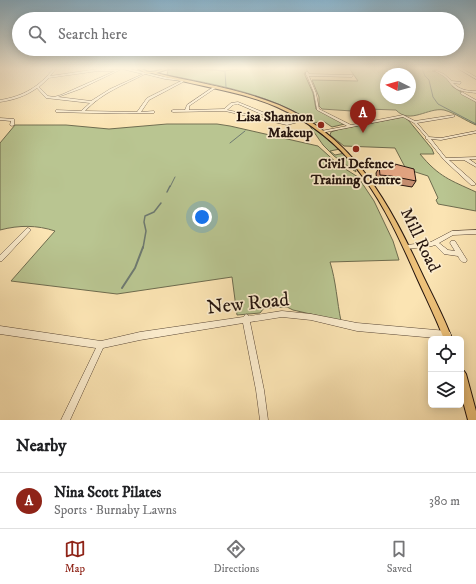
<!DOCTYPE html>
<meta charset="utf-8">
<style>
:root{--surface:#fff;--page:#f2f2f2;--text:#202124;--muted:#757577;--line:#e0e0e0;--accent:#8f2418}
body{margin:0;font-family:"IM FELL DW Pica",serif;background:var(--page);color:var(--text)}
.controls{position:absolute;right:12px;bottom:12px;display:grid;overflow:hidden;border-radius:6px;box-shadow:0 2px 10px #0003}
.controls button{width:36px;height:36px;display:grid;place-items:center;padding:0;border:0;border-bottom:1px solid var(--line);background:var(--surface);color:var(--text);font:20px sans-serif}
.compass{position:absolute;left:380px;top:68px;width:36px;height:36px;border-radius:50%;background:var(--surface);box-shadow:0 2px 10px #0003;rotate:275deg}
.you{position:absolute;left:202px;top:217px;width:14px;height:14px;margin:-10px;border:3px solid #fff;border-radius:50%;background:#1a73e8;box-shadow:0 0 0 6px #1a73e833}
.badge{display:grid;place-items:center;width:26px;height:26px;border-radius:50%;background:var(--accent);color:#fff;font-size:13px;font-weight:700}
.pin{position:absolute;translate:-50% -33px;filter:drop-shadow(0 1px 2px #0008)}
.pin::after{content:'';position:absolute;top:21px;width:14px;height:12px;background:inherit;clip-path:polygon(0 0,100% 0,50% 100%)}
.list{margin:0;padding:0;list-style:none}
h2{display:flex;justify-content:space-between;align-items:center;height:52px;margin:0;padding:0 16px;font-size:17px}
h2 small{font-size:13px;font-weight:400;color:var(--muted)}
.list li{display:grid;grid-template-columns:26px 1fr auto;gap:12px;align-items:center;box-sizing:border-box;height:56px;padding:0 16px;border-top:1px solid var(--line)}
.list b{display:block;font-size:15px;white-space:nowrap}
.list p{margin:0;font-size:13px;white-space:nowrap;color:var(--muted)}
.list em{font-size:13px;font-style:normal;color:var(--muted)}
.icon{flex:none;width:22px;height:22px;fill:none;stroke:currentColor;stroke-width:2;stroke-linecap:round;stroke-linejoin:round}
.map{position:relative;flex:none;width:476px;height:420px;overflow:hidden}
.search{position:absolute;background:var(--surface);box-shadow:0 2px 10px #0003;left:12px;right:12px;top:12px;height:44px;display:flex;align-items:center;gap:10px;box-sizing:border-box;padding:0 14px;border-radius:22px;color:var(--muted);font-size:15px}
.sheet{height:108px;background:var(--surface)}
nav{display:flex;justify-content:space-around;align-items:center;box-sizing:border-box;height:56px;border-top:1px solid var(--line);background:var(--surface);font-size:11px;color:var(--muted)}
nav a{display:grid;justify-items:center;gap:2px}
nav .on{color:var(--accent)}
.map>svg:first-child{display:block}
.green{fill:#b9c591;stroke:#6e6c4f;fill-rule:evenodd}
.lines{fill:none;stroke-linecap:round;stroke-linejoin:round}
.stream-far2{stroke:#6e7a71;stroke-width:1}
.stream-far1{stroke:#6e7a71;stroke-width:1.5}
.stream{stroke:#6e7a71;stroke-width:2}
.minor-casing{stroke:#594736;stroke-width:1}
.major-casing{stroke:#23130d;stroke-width:2}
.minor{fill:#fcedce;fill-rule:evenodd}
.major{fill:#eec27a;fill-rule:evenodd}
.wall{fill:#c89073;stroke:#23130d}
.building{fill:#e8a886;stroke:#23130d}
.poi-dot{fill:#8f2418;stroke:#fcedce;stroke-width:1.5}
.labels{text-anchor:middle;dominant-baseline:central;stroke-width:3.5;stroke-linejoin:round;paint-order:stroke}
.far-poi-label{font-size:14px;font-weight:bold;fill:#23130d;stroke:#fcedce;text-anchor:end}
.street-label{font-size:17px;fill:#23130d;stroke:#fcedce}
.near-street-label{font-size:20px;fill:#23130d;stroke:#fcedce}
</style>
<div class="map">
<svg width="476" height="420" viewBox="0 0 476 420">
<rect width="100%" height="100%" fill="#fbe4b3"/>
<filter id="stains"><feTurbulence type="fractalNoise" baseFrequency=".005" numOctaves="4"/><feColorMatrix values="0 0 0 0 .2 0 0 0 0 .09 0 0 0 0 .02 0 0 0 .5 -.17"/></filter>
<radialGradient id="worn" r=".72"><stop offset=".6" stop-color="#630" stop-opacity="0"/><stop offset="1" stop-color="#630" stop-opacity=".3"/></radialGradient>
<path class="green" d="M 187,68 L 224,71 L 245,68 L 306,68 L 308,73 L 304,73 L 313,93 L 316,109 L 345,124 L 332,127 L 323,121 L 314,123 C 270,94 218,85 167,75 L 168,70 Z
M 349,68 L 440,68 L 432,71 L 438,72 L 448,79 L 453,87 L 476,101 L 476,125 C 466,121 455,113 444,110 C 428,107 410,125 396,110 L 366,109 L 367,112 L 322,109 L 319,106 L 319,97 L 312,80 L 358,81 ZM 386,74 L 410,74 L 410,98 L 386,98 Z
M 404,117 L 409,121 L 432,149 L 434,154 L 420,154 C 439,177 450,180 476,192 L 476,211 L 438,204 L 436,200 L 438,198 L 428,176 L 406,169 L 395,148 L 344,146 L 330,135 L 331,132 L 340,129 Z
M 167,124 L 217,124 L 230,126 L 318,146 L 339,165 L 358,177 L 374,201 L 393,241 L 399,260 L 330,262 C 336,281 337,302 341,321 L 293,310 L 287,307 L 264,308 L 260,313 L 237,315 L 232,277 L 117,294 L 11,281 L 55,231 C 37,225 19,225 0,230 L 0,143 L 15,125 L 66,125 L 109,129 Z
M 309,125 L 340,149 L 330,151 L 335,155 L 345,153 L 354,165 L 356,172 L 334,156 L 323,145 Z"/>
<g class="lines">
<path class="stream-far2" d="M 204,68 L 225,71 L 226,87
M 422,68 L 425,76 L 429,80 L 433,97 L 438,104 L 476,124
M 230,143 L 245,131
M 170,187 L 175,177"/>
<path class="stream-far1" d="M 167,192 L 170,186
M 143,248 L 146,231 L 144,222 L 145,216 L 154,212 L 161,203"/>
<path class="stream" d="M 122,288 L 135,268 L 143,247"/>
<g class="minor-casing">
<path id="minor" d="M 54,68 L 57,68 L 50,76 L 98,69 L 118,70 L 120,69 L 119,68 L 125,68 L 165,77 L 184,80 L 183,82 L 149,100 L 141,112 L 154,111 L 154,113 L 153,113 C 121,114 89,113 57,112 L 56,112 L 56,110 L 81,111 L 90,103 L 46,98 L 37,88 C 26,96 14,100 0,102 L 0,100 C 24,96 39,87 54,68 ZM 122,69 L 143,74 L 110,89 L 91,101 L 58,97 L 80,89 ZM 98,71 L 115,71 L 61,95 L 54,97 L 48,96 L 39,87 L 49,78 ZM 145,74 L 165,79 L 181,81 L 147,98 L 137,112 L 85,111 C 103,92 122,86 145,74 Z
M 457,68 L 461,68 L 476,77 L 476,79 Z
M 435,71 L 437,71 L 444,74 L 452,81 L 461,82 L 460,84 L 453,83 C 460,90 467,91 476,91 L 476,93 C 469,92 460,92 454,87 C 450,84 449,81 446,78 C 443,75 438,73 435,71 Z
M 306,72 L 308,72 L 309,74 L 353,75 L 352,77 L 309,76 L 316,93 L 319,109 L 351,125 L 403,115 L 415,121 L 454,115 L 455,116 L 453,117 L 417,123 L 429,137 L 441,138 L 476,131 L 476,133 L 441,140 L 431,139 L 446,158 L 476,157 L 476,159 L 469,159 L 476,164 L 476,167 L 464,160 L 449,160 L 475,183 L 475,185 L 471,185 L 444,160 L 427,139 L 426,139 L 426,137 L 414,123 L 403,117 L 321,133 L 321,131 L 347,126 L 317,110 L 314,93 L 307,76 L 306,75 Z
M 215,86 L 217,87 L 189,106 L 189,110 L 224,109 L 231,103 L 238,102 L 270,115 L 274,119 L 273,120 L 287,123 L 304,119 L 306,120 L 287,125 L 225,111 L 173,112 L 171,111 L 173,110 L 185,110 L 187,105 ZM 238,104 L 268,117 L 270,119 L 227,110 L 233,105 Z
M 462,92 L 476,100 L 476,102 L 461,94 L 461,93 Z
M 0,118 L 14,119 L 14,125 L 12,126 L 10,125 L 11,121 L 0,120 Z
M 28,228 L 30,229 L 31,230 L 30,231 L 2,261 L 0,261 L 0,255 L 26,229 Z
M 476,230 L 476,234 L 453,235 L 439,243 L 448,250 L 455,251 L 450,243 L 451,241 L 455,241 L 467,260 L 466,262 C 462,263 460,260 458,256 L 444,254 L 435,245 L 432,246 L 407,249 L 405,249 L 404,247 L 405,245 L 407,245 L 431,242 L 452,231 Z
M 282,311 L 311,314 L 357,323 L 447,331 L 450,332 L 451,335 L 450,338 L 447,339 L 357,331 L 311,320 L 282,317 L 250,322 L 264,390 L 268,420 L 260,420 L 256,390 L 243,323 L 140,340 L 103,348 L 70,420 L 61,420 L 96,348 L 0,334 L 0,326 L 101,341 L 140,332 L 243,317 L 246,314 L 249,316 Z"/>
</g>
<g class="major-casing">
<path id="major" d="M 137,68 C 142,68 146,72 150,72 C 157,72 164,68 171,68 L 156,73 C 197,83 240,89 279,105 C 355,137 390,205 423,276 C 433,297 444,317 452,339 L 444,339 C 436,318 426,298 417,278 C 385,205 354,141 277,107 C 238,90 193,86 152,73 L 147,74 Z
M 461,369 L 464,371 L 466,374 L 476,411 L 476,420 L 468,420 L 461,394 Z"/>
</g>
<use href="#minor" class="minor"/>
<use href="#major" class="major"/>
</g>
<path class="wall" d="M 381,164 L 394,166 L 395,164 L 416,181 L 412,187 L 388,183 L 377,182 L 376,173 Z"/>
<path class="building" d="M 381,164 L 395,166 L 395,164 L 414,169 L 416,181 L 391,176 L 380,175 L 379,166 L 381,167 Z"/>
<linearGradient id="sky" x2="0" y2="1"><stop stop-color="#8bb8d3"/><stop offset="0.54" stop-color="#fdf3dd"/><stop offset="1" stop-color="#fdf3dd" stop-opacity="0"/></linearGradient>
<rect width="476" height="127" fill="url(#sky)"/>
<g class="poi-dot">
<circle cx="321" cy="125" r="4"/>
<circle cx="356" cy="149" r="4"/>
</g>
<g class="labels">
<g class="far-poi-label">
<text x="313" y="117">Lisa Shannon<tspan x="313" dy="16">Makeup</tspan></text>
<text x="356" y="164" text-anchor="middle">Civil Defence<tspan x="356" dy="16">Training Centre</tspan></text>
</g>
<g class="street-label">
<text transform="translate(420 240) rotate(64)">Mill Road</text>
</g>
<g class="near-street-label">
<text transform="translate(248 304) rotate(-6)">New Road</text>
</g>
</g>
<rect width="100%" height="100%" filter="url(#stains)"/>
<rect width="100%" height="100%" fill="url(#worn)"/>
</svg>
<div class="controls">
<button><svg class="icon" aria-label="locate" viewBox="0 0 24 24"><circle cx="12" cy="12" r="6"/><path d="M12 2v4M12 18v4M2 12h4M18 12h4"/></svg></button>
<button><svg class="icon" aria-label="layers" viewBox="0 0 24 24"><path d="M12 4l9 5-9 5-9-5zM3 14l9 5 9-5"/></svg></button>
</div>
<svg class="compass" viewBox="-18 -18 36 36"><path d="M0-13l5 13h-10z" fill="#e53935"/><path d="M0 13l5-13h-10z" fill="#757577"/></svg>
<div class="you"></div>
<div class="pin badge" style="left:363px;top:133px">A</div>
<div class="search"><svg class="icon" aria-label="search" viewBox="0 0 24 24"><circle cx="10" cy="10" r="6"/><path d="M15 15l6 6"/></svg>Search here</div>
</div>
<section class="sheet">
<h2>Nearby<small></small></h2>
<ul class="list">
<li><span class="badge">A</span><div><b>Nina Scott Pilates</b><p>Sports · Burnaby Lawns</p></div><em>380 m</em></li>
</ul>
</section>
<nav>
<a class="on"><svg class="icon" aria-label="map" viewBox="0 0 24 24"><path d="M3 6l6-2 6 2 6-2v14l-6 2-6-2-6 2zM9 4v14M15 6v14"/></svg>Map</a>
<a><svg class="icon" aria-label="directions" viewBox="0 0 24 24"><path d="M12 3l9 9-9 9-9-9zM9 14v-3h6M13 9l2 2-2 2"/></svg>Directions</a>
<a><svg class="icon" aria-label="saved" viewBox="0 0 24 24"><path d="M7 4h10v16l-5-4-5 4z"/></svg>Saved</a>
</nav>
